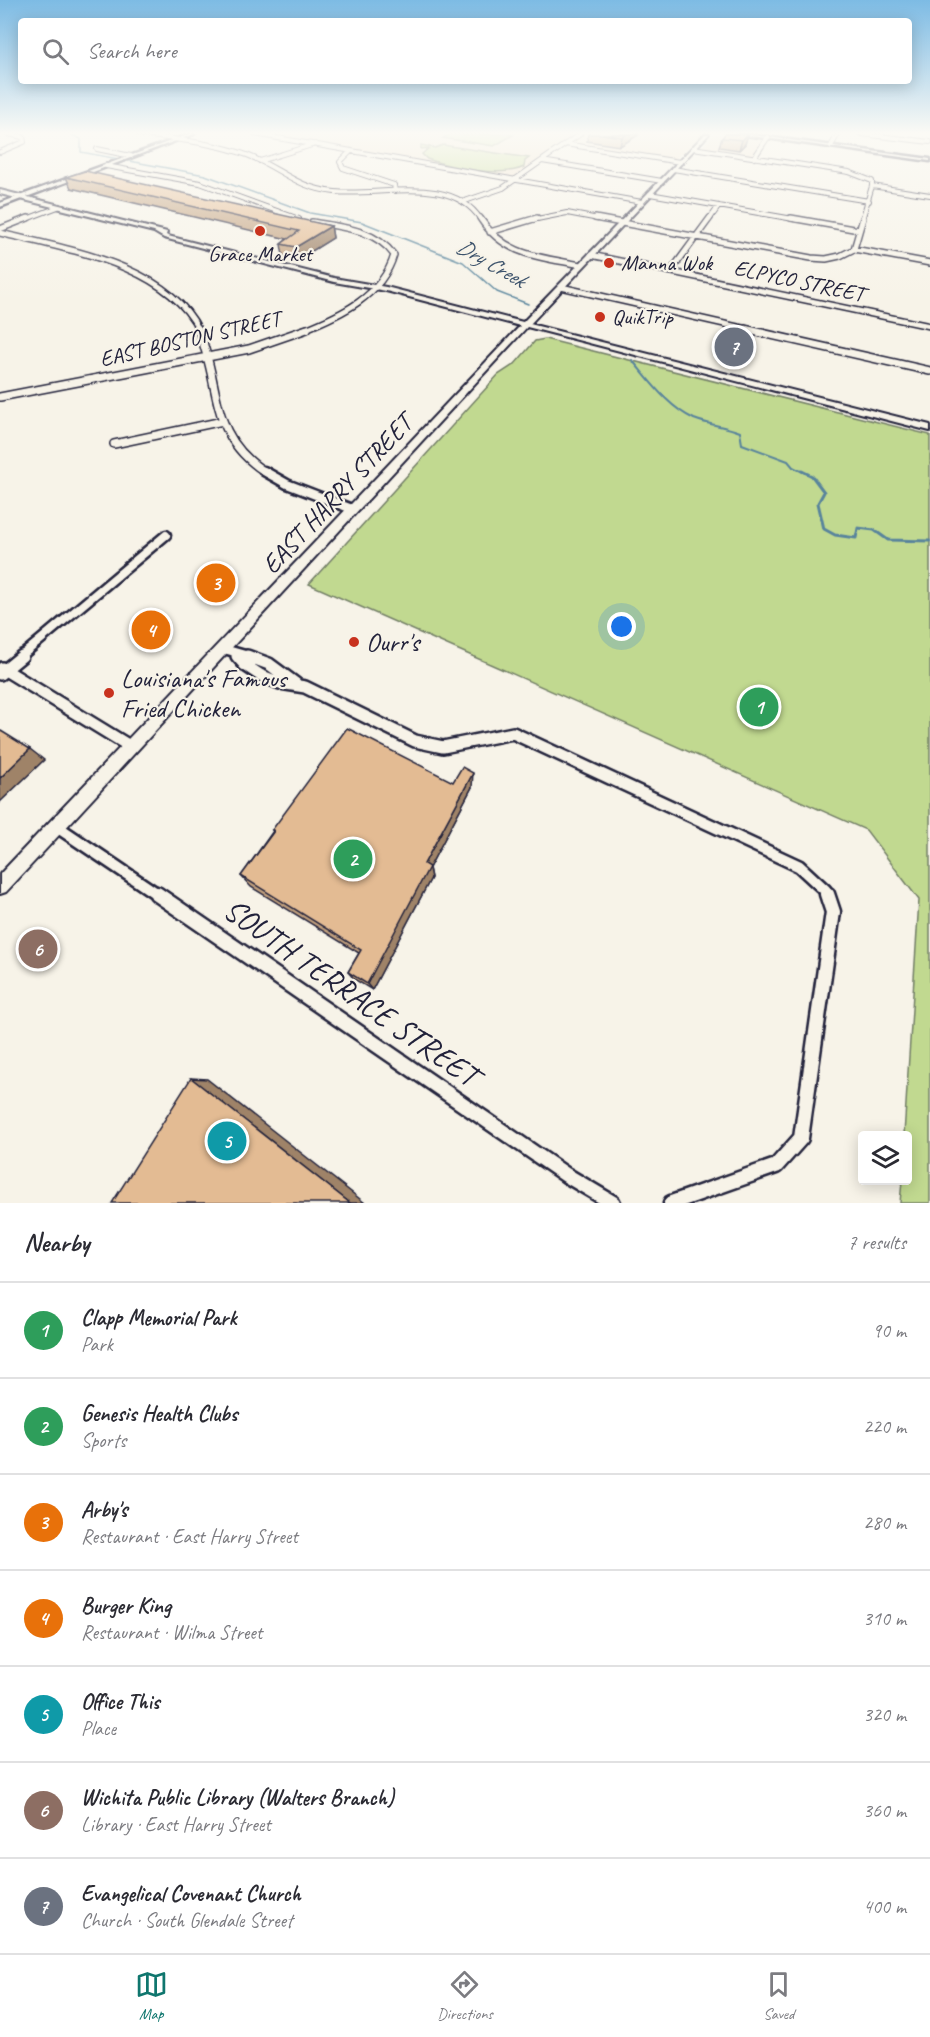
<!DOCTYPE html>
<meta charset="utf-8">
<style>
:root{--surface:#fff;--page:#f2f2f3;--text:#2b2b33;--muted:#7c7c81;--line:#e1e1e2;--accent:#0f766e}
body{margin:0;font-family:Caveat,sans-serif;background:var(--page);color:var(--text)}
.controls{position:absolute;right:18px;bottom:18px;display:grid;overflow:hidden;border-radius:6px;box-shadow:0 3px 15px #0003}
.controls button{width:54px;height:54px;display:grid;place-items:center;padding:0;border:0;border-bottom:2px solid var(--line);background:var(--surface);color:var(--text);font:30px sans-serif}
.you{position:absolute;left:622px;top:627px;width:21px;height:21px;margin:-15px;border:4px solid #fff;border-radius:50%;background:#1a73e8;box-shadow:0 0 0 9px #1a73e833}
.badge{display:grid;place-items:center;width:39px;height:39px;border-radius:50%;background:var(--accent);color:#fff;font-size:20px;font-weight:700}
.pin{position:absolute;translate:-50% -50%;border:3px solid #fff;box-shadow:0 2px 6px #0006}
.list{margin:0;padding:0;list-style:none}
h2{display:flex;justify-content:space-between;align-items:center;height:78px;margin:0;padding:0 24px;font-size:26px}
h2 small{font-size:20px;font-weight:400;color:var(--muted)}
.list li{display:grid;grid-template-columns:39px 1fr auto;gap:18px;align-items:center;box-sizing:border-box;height:96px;padding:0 24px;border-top:2px solid var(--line)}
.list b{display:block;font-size:22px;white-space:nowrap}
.list p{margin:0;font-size:20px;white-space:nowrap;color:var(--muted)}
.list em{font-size:20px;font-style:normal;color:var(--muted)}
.icon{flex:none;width:33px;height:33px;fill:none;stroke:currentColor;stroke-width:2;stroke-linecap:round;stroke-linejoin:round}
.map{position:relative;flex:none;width:930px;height:1203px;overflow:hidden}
.search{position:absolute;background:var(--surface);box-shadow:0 3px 15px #0003;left:18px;right:18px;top:18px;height:66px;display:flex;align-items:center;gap:15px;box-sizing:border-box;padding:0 21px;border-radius:6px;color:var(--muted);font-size:22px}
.sheet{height:750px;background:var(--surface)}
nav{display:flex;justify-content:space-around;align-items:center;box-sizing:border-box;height:84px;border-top:2px solid var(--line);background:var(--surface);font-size:16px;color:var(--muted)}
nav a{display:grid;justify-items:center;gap:3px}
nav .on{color:var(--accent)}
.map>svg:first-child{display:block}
.built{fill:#f1e2ce}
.green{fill:#c1d990;stroke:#727e66;stroke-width:1.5}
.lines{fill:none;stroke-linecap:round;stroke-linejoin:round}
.stream-far2{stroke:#59849c;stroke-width:1.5}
.stream-far1{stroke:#59849c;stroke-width:2}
.stream{stroke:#59849c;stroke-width:3}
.minor-far5-casing{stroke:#22223b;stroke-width:6}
.minor-far4-casing{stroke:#22223b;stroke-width:8}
.minor-far3-casing{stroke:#22223b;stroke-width:10}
.minor-far2-casing{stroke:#22223b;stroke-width:13}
.minor-far1-casing{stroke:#22223b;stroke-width:16}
.minor-casing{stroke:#22223b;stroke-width:19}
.tertiary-casing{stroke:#22223b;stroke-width:5}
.secondary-casing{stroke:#22223b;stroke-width:4}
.minor-far5{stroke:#f7f3e8;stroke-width:4}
.minor-far4{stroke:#f7f3e8;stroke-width:5}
.minor-far3{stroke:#f7f3e8;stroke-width:7}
.minor-far2{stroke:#f7f3e8;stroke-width:8}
.minor-far1{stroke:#f7f3e8;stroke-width:11}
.minor{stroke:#f7f3e8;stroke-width:14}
.tertiary{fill:#f7f3e8;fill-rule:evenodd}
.secondary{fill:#f7f3e8;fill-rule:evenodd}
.wall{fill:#c3a17e;stroke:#22223b;stroke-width:1.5}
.shaded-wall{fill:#9f8367;stroke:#22223b;stroke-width:1.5}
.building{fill:#e3bb93;stroke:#22223b;stroke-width:1.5}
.poi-dot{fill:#c8321e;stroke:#f7f3e8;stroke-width:2}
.labels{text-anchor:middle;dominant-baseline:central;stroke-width:4.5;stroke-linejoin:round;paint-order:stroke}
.far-poi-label{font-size:22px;fill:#22223b;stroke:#f7f3e8;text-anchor:start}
.far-water-label{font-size:22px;font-style:italic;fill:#3d536c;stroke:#f7f3e8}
.far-street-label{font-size:22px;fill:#22223b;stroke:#f7f3e8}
.street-label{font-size:26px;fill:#22223b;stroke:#f7f3e8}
.poi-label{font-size:26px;fill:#22223b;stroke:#f7f3e8;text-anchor:start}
.near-street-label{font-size:32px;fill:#22223b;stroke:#f7f3e8}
</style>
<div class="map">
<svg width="930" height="1203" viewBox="0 0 930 1203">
<rect width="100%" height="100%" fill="#f7f3e8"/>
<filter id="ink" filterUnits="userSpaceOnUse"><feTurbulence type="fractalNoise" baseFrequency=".0167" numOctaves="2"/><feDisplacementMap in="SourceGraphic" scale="12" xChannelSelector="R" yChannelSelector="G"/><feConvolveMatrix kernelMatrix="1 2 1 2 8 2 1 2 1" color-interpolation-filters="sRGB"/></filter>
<g filter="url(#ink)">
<path class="built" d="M 284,134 L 577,134 L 514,178 L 277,136 Z
M 582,134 L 703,134 L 674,160 L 569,143 Z
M 714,134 L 732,134 L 765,138 L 752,156 L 701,148 Z"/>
<path class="green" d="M 451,134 L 504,134 L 513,135 L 494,146 L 443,138 Z
M 421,145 L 435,148 L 443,145 L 529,158 L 525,161 L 524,167 C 501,178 451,167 427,159 L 422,154 L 429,148 L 421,149 Z
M 545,339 L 930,435 L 930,1203 L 900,1203 L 902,1181 L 908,1180 L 908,1136 L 904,1135 L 919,900 L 866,830 L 309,584 L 498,375 L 515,364 L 535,341 Z"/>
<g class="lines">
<path class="stream-far2" d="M 70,134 L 81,139 L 81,152 L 205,175 L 310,213 L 362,222 L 463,262 L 497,292 L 528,304"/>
<path class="stream-far1" d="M 632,360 C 650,381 668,407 694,419 C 709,425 725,426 740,432 L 742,444 L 788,461 L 793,467 L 805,473"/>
<path class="stream" d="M 802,471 L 812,476 L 824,492 L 818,503 L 824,529 L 835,535 L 856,538 L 858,528 L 874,530 L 888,540 L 930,541"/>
<g class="minor-far5-casing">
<path id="minor-far5" d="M 139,134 C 175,140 213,142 247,155 C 281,168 296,188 335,192 C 381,197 451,173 481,220
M 255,134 L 642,202
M 862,134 L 930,142
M 565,144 L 680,162
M 831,146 L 838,134
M 693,148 L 849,172 L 872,181 L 872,186
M 97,149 L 131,156
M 351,151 L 340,162 L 343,168 L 394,185 L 395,191
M 0,152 L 24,142 L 23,137 L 8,134
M 754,158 L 768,137
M 260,161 L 315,144
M 542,161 L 662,181
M 106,166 L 200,183 L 299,219
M 673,169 L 869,201
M 872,186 L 930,195
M 650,194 L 799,220
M 465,201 L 503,188 L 580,134
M 24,220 L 58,207
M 532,220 L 567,213 L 604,220
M 709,220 L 719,206
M 862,220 L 872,186"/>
</g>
<g class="minor-far4-casing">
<path id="minor-far4" d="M 480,218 C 504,256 541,257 581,265
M 595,218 L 811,258 L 826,259 L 840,256 L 854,249 L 930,263
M 791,218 L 859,230
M 0,229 L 28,218
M 490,232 L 537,218
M 0,233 C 65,249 167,264 199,330
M 854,249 L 863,218
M 591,255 L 930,326
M 671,271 L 710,218
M 561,287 L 751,330
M 303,330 C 341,315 382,296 394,255 C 375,229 342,227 312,222"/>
</g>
<g class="minor-far3-casing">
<path id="minor-far3" d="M 198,329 C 222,385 207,436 267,473
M 744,329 L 930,371
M 0,397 L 249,349 L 307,329
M 114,444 L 223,421"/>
</g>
<g class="minor-far2-casing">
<path id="minor-far2" d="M 264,471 L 287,484 L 352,509
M 224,649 L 252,657
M 20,657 L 166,535"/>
</g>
<g class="minor-far1-casing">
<path id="minor-far1" d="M 237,656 L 245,665 L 260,675 L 280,683 L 305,687 L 415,741 L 443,747 L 513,733 L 799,866 L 825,890 L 827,896
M 247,656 L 269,664 L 296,684
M 2,668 L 131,747
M 0,674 L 22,656
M 56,826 L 160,896"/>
</g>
<g class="minor-casing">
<path id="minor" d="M 157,894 L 566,1175 L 613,1203
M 671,1203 L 776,1166 L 801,1138 L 833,912 L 827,894"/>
</g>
<g class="tertiary-casing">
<path id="tertiary" d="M 190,134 L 194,134 L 0,207 L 0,203 Z
M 738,134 L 745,134 L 930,159 L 930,161 Z"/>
</g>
<g class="secondary-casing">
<path id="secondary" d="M 705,134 L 709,134 L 530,324 L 930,425 L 930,431 L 527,327 L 74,819 L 6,892 L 0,894 L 0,874 L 520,326 L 386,291 L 334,282 L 164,238 L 154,232 L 0,194 L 0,190 L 167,232 L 166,235 L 168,236 L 334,278 L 386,287 L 523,322 Z"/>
</g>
<use href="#minor-far5" class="minor-far5"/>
<use href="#minor-far4" class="minor-far4"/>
<use href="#minor-far3" class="minor-far3"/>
<use href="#minor-far2" class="minor-far2"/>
<use href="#minor-far1" class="minor-far1"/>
<use href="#minor" class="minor"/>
<use href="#tertiary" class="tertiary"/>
<use href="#secondary" class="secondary"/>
</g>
<path class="wall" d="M 588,134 L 638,134 L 638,135 L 620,146 L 587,141 Z
M 748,134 L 745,144 L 739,150 L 719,147 L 722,138 Z
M 66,177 L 331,226 L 333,238 L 299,259 L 283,256 L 281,244 L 287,239 L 71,188 Z
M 453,782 L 472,787 L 429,868 L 431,878 L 372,990 L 354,979 L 348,972 L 359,953 L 251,887 L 241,876 L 273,831 L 272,830 Z"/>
<path class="shaded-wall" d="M 627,134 L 638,134 L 638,135 L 620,146 L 622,137 Z
M 748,134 L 745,144 L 739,150 L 742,140 Z
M 331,226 L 333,238 L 299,259 L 296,247 Z
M 30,749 L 44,760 L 0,802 L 0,778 Z
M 473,773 L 472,787 L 429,868 L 431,878 L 372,990 L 367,984 L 424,864 Z
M 191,1078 L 207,1079 L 365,1203 L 350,1203 Z"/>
<path class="building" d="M 602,134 L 627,134 L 622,137 Z
M 725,134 L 748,134 L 742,140 L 722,138 Z
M 85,171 L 331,226 L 296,247 L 281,244 L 299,231 L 66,177 Z
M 347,728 L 453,782 L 462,767 L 473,773 L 424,864 L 429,867 L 367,984 L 348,972 L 361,950 L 241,876 L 274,831 L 272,830 Z
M 1,731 L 30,749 L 0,778 L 0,732 Z
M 191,1078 L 350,1203 L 112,1203 Z"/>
</g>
<linearGradient id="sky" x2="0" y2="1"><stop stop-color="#7dbbe4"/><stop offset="0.44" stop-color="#fbfaf5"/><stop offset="1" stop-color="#fbfaf5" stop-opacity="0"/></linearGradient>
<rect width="930" height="302" fill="url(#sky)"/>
<g class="poi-dot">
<circle cx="260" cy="231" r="6"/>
<circle cx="609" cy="263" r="6"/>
<circle cx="600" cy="317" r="6"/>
<circle cx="354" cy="642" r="6"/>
<circle cx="109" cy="693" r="6"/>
</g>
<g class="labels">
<g class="far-poi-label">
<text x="260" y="254" text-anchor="middle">Grace Market</text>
<text x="621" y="263">Manna Wok</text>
<text x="612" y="317">QuikTrip</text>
</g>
<g class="far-water-label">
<text transform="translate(491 263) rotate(30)">Dry Creek</text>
</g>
<g class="far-street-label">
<text transform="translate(799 281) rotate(12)">ELPYCO STREET</text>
<text transform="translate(190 339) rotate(-13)">EAST BOSTON STREET</text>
</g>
<g class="street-label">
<text transform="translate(337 494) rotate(-47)">EAST HARRY STREET</text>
</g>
<g class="poi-label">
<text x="366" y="642">Ourr's</text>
<text x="121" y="678">Louisiana's Famous<tspan x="121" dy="30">Fried Chicken</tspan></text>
</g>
<g class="near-street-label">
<text transform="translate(351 992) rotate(35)">SOUTH TERRACE STREET</text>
</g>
</g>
</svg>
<div class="controls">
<button><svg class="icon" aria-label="layers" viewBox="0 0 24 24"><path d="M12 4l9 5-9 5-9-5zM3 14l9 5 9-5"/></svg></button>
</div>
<div class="you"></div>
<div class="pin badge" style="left:759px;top:707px;background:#2e9e5b">1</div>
<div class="pin badge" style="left:353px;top:859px;background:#2e9e5b">2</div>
<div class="pin badge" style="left:216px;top:583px;background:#e8710a">3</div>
<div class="pin badge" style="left:151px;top:630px;background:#e8710a">4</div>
<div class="pin badge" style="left:227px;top:1141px;background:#0f9aa8">5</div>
<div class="pin badge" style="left:38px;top:949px;background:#8d6e63">6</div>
<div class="pin badge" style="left:734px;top:347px;background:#6b7280">7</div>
<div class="search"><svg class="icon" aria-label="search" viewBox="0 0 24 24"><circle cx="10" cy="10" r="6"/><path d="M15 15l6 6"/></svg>Search here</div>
</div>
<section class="sheet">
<h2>Nearby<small>7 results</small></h2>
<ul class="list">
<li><span class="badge" style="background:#2e9e5b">1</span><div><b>Clapp Memorial Park</b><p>Park</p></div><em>90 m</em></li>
<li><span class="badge" style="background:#2e9e5b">2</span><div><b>Genesis Health Clubs</b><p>Sports</p></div><em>220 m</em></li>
<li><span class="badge" style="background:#e8710a">3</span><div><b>Arby's</b><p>Restaurant · East Harry Street</p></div><em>280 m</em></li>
<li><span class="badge" style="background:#e8710a">4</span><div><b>Burger King</b><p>Restaurant · Wilma Street</p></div><em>310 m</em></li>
<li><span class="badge" style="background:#0f9aa8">5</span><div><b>Office This</b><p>Place</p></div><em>320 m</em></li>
<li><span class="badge" style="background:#8d6e63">6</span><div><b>Wichita Public Library (Walters Branch)</b><p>Library · East Harry Street</p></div><em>360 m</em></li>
<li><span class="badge" style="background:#6b7280">7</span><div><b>Evangelical Covenant Church</b><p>Church · South Glendale Street</p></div><em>400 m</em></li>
</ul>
</section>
<nav>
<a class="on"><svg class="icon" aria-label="map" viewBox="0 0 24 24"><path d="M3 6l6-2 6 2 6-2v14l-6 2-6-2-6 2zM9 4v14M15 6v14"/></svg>Map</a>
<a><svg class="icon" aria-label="directions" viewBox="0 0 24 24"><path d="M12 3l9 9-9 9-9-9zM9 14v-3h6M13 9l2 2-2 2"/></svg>Directions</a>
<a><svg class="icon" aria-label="saved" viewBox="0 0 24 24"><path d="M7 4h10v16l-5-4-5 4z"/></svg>Saved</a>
</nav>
